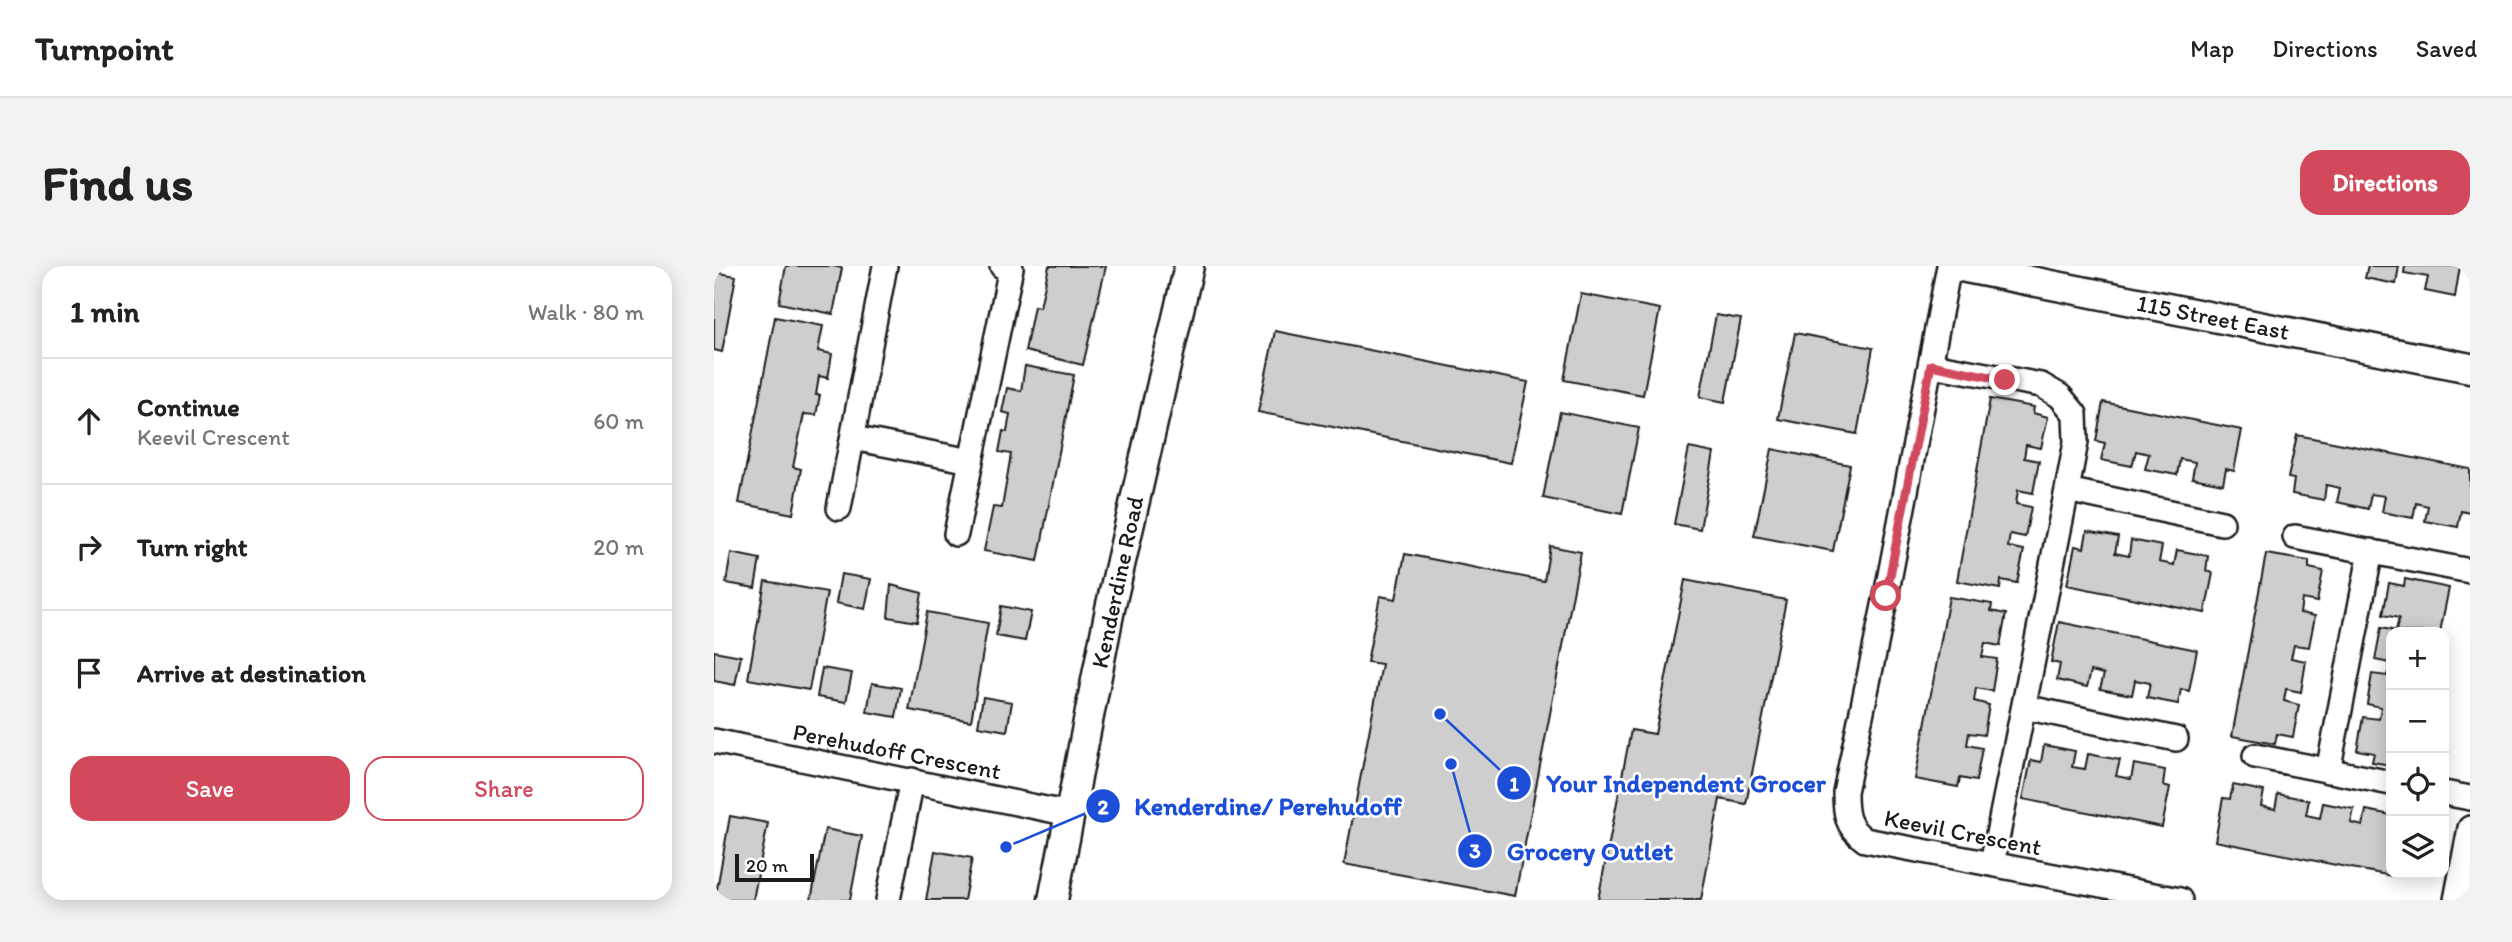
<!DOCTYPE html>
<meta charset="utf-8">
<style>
:root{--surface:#fff;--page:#f2f2f2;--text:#222;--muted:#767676;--line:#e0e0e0;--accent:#d1495b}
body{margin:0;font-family:Itim,sans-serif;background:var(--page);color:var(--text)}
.controls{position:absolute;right:21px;bottom:21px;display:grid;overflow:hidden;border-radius:14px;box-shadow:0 4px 18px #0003}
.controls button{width:63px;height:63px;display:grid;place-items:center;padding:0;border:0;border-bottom:2px solid var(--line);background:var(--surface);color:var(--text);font:35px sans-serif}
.scale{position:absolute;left:21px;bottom:18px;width:79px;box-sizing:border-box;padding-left:7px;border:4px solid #1c1c1c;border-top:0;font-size:19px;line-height:24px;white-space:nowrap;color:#1c1c1c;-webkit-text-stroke:5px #fff;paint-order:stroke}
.stop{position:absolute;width:21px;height:21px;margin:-16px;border:5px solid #d1495b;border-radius:50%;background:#fff}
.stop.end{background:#d1495b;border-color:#fff;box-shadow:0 2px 7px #0008}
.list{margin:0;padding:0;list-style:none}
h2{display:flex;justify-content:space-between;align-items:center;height:91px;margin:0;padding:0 28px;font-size:30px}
h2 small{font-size:23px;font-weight:400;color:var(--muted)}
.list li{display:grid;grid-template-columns:46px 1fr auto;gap:21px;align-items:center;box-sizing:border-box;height:126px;padding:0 28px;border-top:2px solid var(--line)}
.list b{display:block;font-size:26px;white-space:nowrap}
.list p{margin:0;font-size:23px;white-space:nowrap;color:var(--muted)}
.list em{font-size:23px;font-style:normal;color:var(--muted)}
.actions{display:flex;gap:14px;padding:21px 28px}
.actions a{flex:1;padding:16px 0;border:2px solid var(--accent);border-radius:21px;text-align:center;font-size:24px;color:var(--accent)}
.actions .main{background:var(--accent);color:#fff}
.icon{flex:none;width:38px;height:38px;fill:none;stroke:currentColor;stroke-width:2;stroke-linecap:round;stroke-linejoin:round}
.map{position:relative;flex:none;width:1756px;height:634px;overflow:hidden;border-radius:21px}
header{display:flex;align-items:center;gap:42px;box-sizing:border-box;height:98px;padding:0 35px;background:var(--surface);border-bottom:2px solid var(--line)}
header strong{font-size:33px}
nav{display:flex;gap:38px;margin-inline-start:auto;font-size:24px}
.intro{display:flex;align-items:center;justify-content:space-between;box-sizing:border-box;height:168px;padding:0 42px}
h1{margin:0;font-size:49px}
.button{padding:18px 32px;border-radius:21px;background:var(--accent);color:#fff;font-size:24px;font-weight:700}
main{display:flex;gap:42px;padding:0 42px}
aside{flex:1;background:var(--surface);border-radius:21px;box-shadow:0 4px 18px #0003}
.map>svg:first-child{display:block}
.building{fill:#cecece;stroke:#1c1c1c;stroke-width:2}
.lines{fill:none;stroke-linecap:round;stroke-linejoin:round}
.minor-casing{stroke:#1c1c1c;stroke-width:28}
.tertiary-casing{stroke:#1c1c1c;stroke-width:33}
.minor{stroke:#fff;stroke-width:23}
.tertiary{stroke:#fff;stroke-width:28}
.route{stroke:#d1495b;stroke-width:9}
.labels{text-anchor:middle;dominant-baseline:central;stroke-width:5;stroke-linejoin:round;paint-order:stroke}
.street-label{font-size:24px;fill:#1c1c1c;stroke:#fff}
.leader{fill:none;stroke:#1d4ed8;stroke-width:2.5}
.callout-dot{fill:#1d4ed8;stroke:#fff;stroke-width:2.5}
.mark-label{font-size:21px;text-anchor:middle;font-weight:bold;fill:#fff}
.callout-label{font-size:26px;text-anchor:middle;font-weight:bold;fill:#1d4ed8;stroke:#fff;stroke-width:5;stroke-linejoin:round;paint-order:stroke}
</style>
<header>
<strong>Turnpoint</strong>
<nav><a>Map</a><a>Directions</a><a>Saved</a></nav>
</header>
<div class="intro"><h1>Find us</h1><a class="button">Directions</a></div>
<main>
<aside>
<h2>1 min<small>Walk · 80 m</small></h2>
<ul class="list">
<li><svg class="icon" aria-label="ahead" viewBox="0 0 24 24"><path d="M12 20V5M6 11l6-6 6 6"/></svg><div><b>Continue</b><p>Keevil Crescent</p></div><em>60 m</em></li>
<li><svg class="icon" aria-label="right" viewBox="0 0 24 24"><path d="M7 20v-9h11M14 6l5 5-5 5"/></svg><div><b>Turn right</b></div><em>20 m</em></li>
<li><svg class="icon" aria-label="arrive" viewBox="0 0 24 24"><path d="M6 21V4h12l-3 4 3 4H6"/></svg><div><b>Arrive at destination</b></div></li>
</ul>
<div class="actions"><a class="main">Save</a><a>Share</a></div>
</aside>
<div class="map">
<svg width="1756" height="634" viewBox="0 0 1756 634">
<rect width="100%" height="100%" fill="#fff"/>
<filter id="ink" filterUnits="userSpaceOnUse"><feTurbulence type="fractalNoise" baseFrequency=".0143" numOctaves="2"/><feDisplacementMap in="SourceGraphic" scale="14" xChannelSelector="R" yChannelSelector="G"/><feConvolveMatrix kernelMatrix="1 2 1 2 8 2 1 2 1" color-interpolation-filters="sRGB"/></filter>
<g filter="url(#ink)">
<path class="building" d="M 72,0 L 119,0 L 128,2 L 119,48 L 65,37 Z
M 335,0 L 392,0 L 369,99 L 311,85 L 320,40 L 326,41 Z
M 1654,0 L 1685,0 L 1682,18 L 1651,12 Z
M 1691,0 L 1746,0 L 1741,31 L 1711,25 L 1714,11 L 1690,7 Z
M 0,6 L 22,10 L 8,86 L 0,84 Z
M 867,28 L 946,43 L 929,129 L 850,114 Z
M 1002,49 L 1027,53 L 1011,136 L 986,131 Z
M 61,51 L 109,60 L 104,85 L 118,88 L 114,112 L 105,110 L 102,129 L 106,129 L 102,149 L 90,148 L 79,201 L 87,203 L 79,248 L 25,237 Z
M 561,65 L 814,116 L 797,197 L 544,146 Z
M 1081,67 L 1159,82 L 1143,168 L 1064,153 Z
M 311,100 L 360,109 L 324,295 L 270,285 L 279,241 L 288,242 L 297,188 L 285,186 L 289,165 L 293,166 L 296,148 L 288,146 L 293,122 L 307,125 Z
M 1276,133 L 1320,141 L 1319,147 L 1334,151 L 1327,182 L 1312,179 L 1310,192 L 1325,195 L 1319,227 L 1304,224 L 1302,238 L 1317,241 L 1311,271 L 1296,268 L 1294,281 L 1310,284 L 1303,317 L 1287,314 L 1286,323 L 1243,315 Z
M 1389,136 L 1528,164 L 1520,205 L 1512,203 L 1509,218 L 1478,212 L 1481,196 L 1466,193 L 1463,209 L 1431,203 L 1435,188 L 1422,185 L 1418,200 L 1387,194 L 1391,177 L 1382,175 Z
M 846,146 L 925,162 L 908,248 L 829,232 Z
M 1583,169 L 1756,203 L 1756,247 L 1747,245 L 1744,261 L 1711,255 L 1714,240 L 1702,237 L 1699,252 L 1668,246 L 1671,230 L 1657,228 L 1654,243 L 1623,236 L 1626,222 L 1612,219 L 1610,234 L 1578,228 L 1580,213 L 1574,212 Z
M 975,182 L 1000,187 L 986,263 L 960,258 Z
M 1058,183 L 1136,199 L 1119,285 L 1040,270 Z
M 1373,265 L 1404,271 L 1401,287 L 1415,290 L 1417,274 L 1448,280 L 1445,296 L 1460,299 L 1463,284 L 1494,290 L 1492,305 L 1499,307 L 1491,347 L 1353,319 L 1361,280 L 1370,282 Z
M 836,280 L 867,286 L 801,630 L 630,598 L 668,398 L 653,396 L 666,330 L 682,333 L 691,288 L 830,315 Z
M 17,287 L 46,293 L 41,322 L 12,317 Z
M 1552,288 L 1595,295 L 1595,302 L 1609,305 L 1603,336 L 1588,333 L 1586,347 L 1601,350 L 1595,381 L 1580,379 L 1577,392 L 1592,395 L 1587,426 L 1572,423 L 1570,435 L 1585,439 L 1579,471 L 1563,468 L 1561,478 L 1518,470 Z
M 127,308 L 157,313 L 151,343 L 122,337 Z
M 1691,313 L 1735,322 L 1726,366 L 1677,366 L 1677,499 L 1658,496 L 1660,487 L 1643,484 L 1649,451 L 1665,453 L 1667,441 L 1653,438 L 1658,408 L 1673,410 L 1676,397 L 1661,394 L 1667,362 L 1682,365 L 1685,352 L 1669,349 L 1675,317 L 1690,320 Z
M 971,314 L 1072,334 L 1032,538 L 1006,533 L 987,634 L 884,634 L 917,464 L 941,468 Z
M 51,315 L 113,326 L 95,424 L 34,413 Z
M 177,319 L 208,327 L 203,356 L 174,351 Z
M 1235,331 L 1278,338 L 1277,345 L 1292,348 L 1286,380 L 1271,377 L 1268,391 L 1283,393 L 1278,425 L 1262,422 L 1260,435 L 1275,439 L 1270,469 L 1255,467 L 1253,479 L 1268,482 L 1262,515 L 1246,512 L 1244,521 L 1201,513 Z
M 287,340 L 317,346 L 311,375 L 282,370 Z
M 213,346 L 274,357 L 257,455 L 195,444 Z
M 1345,356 L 1483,384 L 1475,425 L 1467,423 L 1464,438 L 1433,432 L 1436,417 L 1421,414 L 1418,429 L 1386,423 L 1390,408 L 1377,405 L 1373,421 L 1343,414 L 1346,398 L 1337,396 Z
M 0,385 L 27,390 L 21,419 L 0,415 Z
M 108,402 L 138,407 L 132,436 L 103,431 Z
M 158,417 L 187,422 L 182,451 L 153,446 Z
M 269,431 L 298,436 L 293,465 L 264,460 Z
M 1330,479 L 1361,485 L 1358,501 L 1371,503 L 1374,488 L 1406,494 L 1402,510 L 1417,513 L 1420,498 L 1451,504 L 1449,519 L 1456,521 L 1448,561 L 1309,533 L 1317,494 L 1327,496 Z
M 1519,519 L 1550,525 L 1547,540 L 1561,543 L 1564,528 L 1595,534 L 1592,549 L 1606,552 L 1609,537 L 1640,543 L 1637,557 L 1649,560 L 1652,544 L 1677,549 L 1677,608 L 1683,608 L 1683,611 L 1501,575 L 1509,532 L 1516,533 Z
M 16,550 L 54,557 L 39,634 L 1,634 Z
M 111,563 L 148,570 L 136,634 L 97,634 Z
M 221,585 L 258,592 L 250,634 L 212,634 Z"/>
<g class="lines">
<g class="minor-casing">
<path id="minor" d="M 1235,0 L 1172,330 L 1131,526 C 1131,547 1132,561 1151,574 L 1466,634
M 1218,99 L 1327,119 L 1346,130 L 1361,148 L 1362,176 L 1353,224 L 1278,598
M 139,172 L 257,195
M 1353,224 L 1508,257
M 125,242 L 171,0
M 242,268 L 297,2 L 288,0
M 1581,271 L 1756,305
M 1310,441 L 1462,473
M 0,475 L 356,548
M 1541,490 L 1677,517
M 1614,505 L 1657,285
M 1730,527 L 1756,532
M 174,634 L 198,514
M 1742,634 L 1756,562"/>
</g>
<g class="tertiary-casing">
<path id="tertiary" d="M 1242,0 L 1756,102
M 339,634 L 396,343 L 475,0"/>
</g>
<use href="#minor" class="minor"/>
<use href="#tertiary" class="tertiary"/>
</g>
</g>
<g class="lines" filter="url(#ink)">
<path class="route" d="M 1172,330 L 1217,99 L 1291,114"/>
</g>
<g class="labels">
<g class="street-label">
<text transform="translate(1499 51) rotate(11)">115 Street East</text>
<text transform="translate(403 316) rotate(-78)">Kenderdine Road</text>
<text transform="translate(183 485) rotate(11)">Perehudoff Crescent</text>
<text transform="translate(1249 566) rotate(11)">Keevil Crescent</text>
</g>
</g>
<path class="leader" d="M726 448L800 517M292 581L389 540M737 498L761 585"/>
<g class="callout-dot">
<circle cx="726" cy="448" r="7"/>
<circle cx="292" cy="581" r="7"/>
<circle cx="737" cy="498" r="7"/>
<circle cx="800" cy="517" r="18"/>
<circle cx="389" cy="540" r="18"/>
<circle cx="761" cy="585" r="18"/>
</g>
<g class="mark-label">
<text x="800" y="525">1</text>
<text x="389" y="548">2</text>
<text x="761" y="592">3</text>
</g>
<g class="callout-label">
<text x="972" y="526">Your Independent Grocer</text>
<text x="554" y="549">Kenderdine/ Perehudoff</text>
<text x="876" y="594">Grocery Outlet</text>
</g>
</svg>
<div class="controls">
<button>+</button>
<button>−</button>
<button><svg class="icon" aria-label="locate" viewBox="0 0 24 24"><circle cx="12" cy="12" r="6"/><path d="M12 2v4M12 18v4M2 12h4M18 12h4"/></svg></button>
<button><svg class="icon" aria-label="layers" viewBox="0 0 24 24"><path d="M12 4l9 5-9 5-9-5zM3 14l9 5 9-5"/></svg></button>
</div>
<div class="scale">20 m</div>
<div class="stop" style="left:1172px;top:330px"></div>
<div class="stop end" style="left:1291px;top:114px"></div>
</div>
</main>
